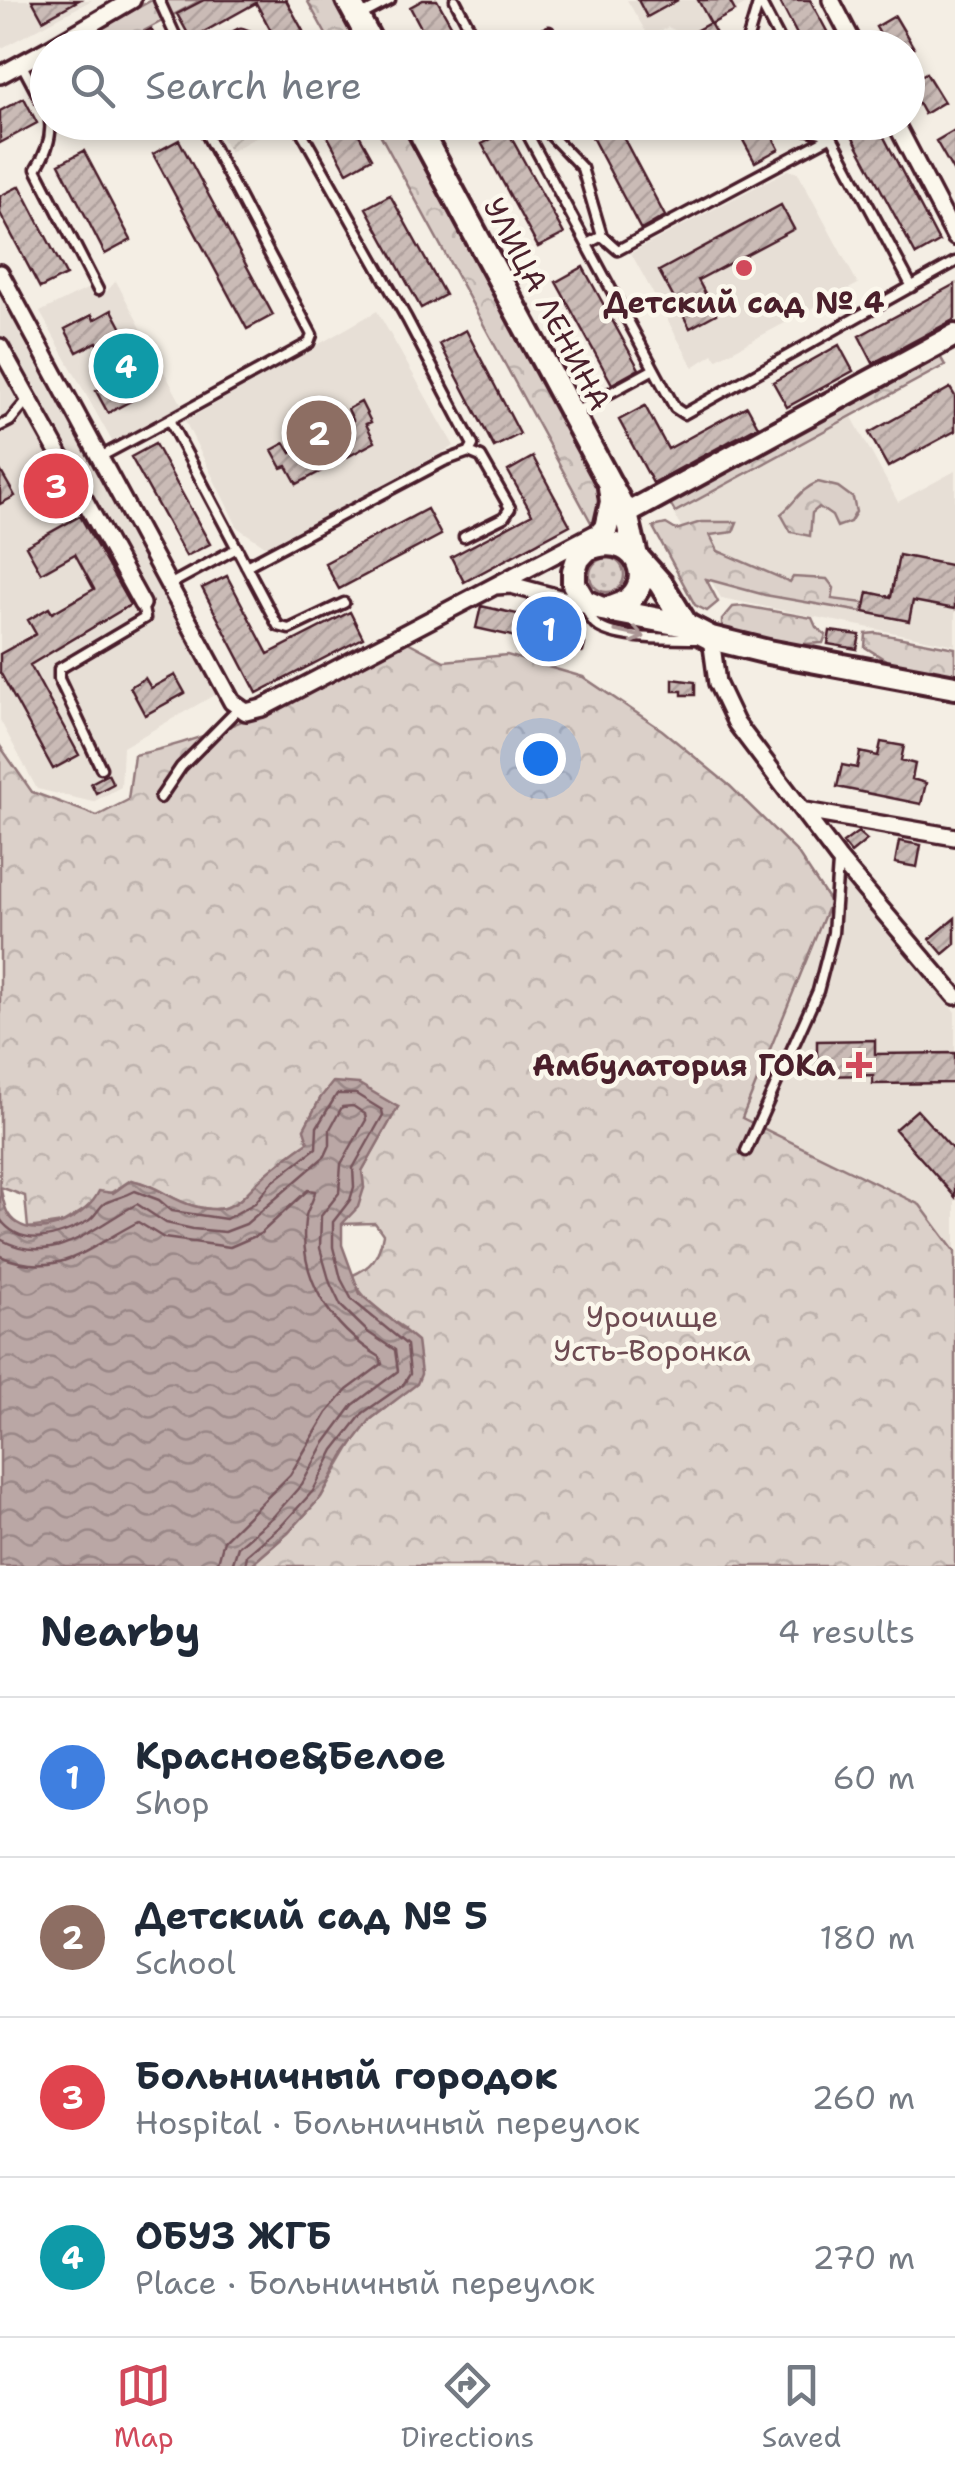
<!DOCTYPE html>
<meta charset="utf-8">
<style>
:root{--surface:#fff;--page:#f2f2f3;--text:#1f2937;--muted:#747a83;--line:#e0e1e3;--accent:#d1495b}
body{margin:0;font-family:"Shantell Sans",sans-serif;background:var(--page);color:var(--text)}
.you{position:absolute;left:540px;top:758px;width:35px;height:35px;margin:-25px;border:8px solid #fff;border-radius:50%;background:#1a73e8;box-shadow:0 0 0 15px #1a73e833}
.badge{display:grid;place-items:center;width:65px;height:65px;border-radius:50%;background:var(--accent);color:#fff;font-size:32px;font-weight:700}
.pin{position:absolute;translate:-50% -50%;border:5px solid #fff;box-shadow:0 2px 10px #0006}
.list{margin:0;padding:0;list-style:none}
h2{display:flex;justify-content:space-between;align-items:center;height:130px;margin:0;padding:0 40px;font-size:42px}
h2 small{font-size:32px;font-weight:400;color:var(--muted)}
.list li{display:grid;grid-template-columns:65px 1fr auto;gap:30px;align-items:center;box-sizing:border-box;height:160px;padding:0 40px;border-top:2px solid var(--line)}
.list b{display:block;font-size:38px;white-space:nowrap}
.list p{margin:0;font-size:32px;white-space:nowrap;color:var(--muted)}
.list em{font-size:32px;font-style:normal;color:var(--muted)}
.icon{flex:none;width:55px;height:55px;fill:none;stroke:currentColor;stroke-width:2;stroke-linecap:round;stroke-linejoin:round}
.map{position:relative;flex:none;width:955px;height:1566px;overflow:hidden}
.search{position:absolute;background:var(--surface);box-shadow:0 5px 15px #0003;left:30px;right:30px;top:30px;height:110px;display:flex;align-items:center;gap:25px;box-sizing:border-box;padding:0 35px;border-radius:55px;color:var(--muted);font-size:38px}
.sheet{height:770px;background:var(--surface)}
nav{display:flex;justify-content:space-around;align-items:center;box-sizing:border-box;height:140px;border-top:2px solid var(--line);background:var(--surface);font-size:28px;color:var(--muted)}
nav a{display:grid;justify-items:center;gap:5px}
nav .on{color:var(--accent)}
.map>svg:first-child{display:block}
.built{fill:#e7dfd6}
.industrial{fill:url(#industrial-furrows)}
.grass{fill:url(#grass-dots);stroke:#92787a;stroke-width:2.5}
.forest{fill:url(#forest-crowns);stroke:#92787a;stroke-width:2.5}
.water{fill:url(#water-waves);stroke:#8d7174;stroke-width:2.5}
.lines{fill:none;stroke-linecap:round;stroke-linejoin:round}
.shore{stroke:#77555c;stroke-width:2.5}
.building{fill:url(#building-hatch);stroke:#4a1f2b;stroke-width:2.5}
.service-casing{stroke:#4a1f2b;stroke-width:15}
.minor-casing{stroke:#4a1f2b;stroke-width:22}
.tertiary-casing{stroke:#4a1f2b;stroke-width:28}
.secondary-casing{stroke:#4a1f2b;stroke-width:30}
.service{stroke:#fbf7ec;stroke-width:8}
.minor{stroke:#fbf7ec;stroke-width:15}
.tertiary{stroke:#fbf7ec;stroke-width:20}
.secondary{stroke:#fbf7ec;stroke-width:22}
.oneway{stroke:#ab9695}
.poi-dot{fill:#d1495b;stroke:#fbf7ec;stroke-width:4}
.labels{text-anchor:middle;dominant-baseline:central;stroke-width:9;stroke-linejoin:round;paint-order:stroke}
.poi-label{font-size:30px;font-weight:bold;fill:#4a1f2b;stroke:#fbf7ec}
.street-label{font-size:30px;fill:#4a1f2b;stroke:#fbf7ec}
.park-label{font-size:30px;fill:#6e4b52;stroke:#fbf7ec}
</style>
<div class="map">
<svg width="955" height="1566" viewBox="0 0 955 1566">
<defs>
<pattern id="industrial-furrows" width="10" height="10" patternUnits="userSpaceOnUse" patternTransform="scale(2.5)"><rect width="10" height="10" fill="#e7dfd6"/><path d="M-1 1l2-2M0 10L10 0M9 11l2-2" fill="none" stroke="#c8bfb8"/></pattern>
<pattern id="grass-dots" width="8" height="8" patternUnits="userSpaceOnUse" patternTransform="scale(2.5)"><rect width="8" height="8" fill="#dbd0c9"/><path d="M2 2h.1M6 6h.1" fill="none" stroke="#bdb2ad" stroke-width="1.8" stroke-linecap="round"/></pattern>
<pattern id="forest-crowns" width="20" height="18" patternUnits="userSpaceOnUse" patternTransform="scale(2.5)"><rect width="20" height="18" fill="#dbd0c9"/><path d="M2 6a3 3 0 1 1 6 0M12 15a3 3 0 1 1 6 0" fill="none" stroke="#bdb2ad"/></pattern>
<pattern id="water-waves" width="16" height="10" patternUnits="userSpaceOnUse" patternTransform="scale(2.5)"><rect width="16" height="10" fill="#baa7a5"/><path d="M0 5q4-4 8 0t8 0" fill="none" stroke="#998787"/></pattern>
<pattern id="building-hatch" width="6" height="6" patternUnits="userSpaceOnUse" patternTransform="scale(2.5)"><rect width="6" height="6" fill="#cabbb6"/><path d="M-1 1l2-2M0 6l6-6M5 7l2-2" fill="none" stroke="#afa09d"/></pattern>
</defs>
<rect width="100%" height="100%" fill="#f4eee4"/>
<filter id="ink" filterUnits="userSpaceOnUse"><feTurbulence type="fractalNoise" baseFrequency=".01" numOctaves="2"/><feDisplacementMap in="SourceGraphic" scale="20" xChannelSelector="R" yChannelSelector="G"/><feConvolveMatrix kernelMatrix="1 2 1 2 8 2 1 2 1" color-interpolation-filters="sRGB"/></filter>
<g filter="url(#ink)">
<path class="built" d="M 0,0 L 92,0 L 0,49 Z
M 627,0 L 754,0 L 686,36 L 668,27 L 649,37 Z
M 788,170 L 798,173 L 858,284 L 717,359 L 713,354 L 693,367 L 631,253 Z
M 116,281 L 183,407 L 113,443 L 40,312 L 93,286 L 101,298 Z
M 0,282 L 225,689 L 123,747 L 121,787 L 93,802 L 37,789 L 0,720 Z
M 377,311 L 454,446 L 268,548 L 238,528 L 185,421 Z
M 852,417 L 898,502 L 955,471 L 955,645 L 721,598 L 674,514 Z
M 829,860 L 955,1012 L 955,1252 L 920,1205 L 742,1118 L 830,902 Z"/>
<path class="industrial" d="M 213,123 L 281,123 L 230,152 Z"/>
<path class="grass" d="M590 575a17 17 0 1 1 34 0a17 17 0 1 1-34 0Z"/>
<path class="forest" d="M 152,0 L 201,0 L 114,47 L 67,48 Z
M 307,0 L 333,0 L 359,47 L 333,47 Z
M 374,123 L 400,123 L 605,502 L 601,520 L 593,526 Z
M 938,353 L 945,365 L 675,512 L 668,500 Z
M 818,482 L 838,487 L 853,498 L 856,512 L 850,522 L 837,527 L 832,516 L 819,507 L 812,513 L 810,536 L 791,532 L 781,514 C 797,501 798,491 818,482 Z
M 701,522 L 737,522 L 733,532 L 710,535 L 718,551 L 790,582 L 793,577 L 827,579 L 834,588 L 832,599 L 864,603 L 862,612 L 765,595 L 706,579 L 718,602 L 707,611 L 695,605 L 653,527 L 666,524 L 676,530 Z
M 744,606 L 812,618 L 816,627 L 826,635 L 823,643 L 787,645 L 722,628 L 722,620 L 733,607 Z
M 876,633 L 955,648 L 955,674 L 889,662 L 865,647 L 866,634 Z
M 402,639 L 444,661 L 507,655 L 583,677 L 662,730 L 730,786 L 797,852 L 830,902 L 742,1118 L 920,1205 L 955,1252 L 955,1566 L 250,1566 L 288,1533 L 321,1497 L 356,1437 L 371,1419 L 388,1406 L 404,1328 C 381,1314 363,1300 351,1276 C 372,1267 379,1257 383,1234 L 375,1223 L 342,1224 L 364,1188 L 362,1171 L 398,1107 L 321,1097 L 304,1129 L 309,1142 C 293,1151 279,1163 266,1175 C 239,1198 234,1217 194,1206 C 171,1200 156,1185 131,1180 L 63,1223 L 28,1228 L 25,1196 L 0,1187 L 0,746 L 32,792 L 97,816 L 128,800 L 134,755 C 230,736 317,686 402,639 Z"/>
<path class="water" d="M 333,1082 L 359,1084 L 398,1107 L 362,1171 L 364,1188 L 358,1207 L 342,1224 L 342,1245 L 360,1294 L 417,1341 L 421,1374 L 417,1384 L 371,1419 L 343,1456 L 321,1497 L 288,1533 L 250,1566 L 0,1566 L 0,1187 C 4,1200 4,1215 17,1223 C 43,1240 88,1216 99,1191 L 113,1193 L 131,1180 C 155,1184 171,1200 194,1206 C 234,1217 239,1199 265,1175 C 279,1163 293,1152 308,1142 L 304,1129 L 321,1097 Z"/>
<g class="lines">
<path class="shore" d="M 0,1219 C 22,1250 61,1236 88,1221 C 95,1217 99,1207 105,1203 C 111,1200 126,1196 135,1191 L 159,1200 L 172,1211 L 226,1219 L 255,1203 L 271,1183 L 316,1148 L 317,1127 L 337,1094 L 356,1094 L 382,1110 L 383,1115 L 353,1168 L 354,1187 L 350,1200 L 333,1222 L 333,1247 L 341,1279 L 352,1300 L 407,1345 L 410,1374 L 403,1385 L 363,1413 L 334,1450 L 313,1491 L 282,1525 L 247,1555 L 245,1566
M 0,1239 C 53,1269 93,1227 137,1204 L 166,1223 L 193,1229 L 225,1232 L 246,1224 L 325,1156 L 330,1145 L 330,1129 L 342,1107 L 353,1106 L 365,1114 L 366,1120 L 341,1164 L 339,1193 L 321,1216 L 320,1248 L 330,1283 L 341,1306 L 369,1333 L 395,1350 L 398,1371 L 353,1405 L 324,1444 L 302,1484 L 273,1517 L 238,1547 L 232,1566
M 0,1256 C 59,1281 90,1246 138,1222 L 164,1238 L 230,1247 L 260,1234 L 308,1190 L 315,1191 C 314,1201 306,1210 305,1220 C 298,1279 332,1328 380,1357 L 382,1364 L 347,1390 L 327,1413 L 290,1475 L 224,1540 L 217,1566"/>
</g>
<path class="building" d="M 32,0 L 79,0 L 43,20 Z
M 204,0 L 286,0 L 303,31 L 278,44 L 256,3 L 191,39 L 177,14 Z
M 423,0 L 437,0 L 464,48 L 432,48 L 410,7 Z
M 638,0 L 678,0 L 647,17 Z
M 698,0 L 729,0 L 735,11 L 711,24 Z
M 779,0 L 810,0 L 836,48 L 804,48 Z
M 895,16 L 914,48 L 888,48 L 876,27 Z
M 710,23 L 724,48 L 692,48 L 686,36 Z
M 151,29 L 161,48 L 117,48 Z
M 926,73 L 944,102 L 924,114 L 908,84 Z
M 24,98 L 37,123 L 0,143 L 0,111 Z
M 320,122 L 352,122 L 372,158 L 347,172 Z
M 584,122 L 615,122 L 665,216 L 641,230 Z
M 733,122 L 765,122 L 779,149 L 755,162 Z
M 854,122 L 876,122 L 939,242 L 916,255 L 847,126 Z
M 507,130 L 564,234 L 538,247 L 482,144 Z
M 955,130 L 955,174 L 936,141 Z
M 179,140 L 273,315 L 247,329 L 153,154 Z
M 84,151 L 131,240 L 105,254 L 59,164 Z
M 20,186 L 66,275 L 40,288 L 0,213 L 0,196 Z
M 390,195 L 445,295 L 421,308 L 366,208 Z
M 781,205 L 794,229 L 698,280 L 716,314 L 690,328 L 659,271 Z
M 583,267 L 639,369 L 612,384 L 556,282 Z
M 955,284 L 955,319 L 873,363 L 859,336 Z
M 112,310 L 152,385 L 136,393 L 138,397 L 108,413 L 96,391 L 117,380 L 97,342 L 77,352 L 65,329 L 92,315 L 94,320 Z
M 466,330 L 520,434 L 494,447 L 440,344 Z
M 839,345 L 853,371 L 787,407 L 773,382 Z
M 950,388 L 955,396 L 955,431 L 888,467 L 869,433 Z
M 361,402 L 371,422 L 366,424 L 375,442 L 297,484 L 287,466 L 282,468 L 272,450 L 285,443 L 291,453 L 353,420 L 348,409 Z
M 645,406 L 668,449 L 747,406 L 758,426 L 653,483 L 619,420 Z
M 155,444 L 210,544 L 186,556 L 131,457 Z
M 533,457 L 570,525 L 464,582 L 451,557 L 532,514 L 508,471 Z
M 0,470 L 15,496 L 0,504 Z
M 427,509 L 441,535 L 339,589 L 325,563 Z
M 80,516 L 130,605 L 30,665 L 79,755 L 53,769 L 0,672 L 0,654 L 36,634 L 28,620 L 49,608 L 52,613 L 94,589 L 75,554 L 41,573 L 26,546 Z
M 899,555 L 955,566 L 955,609 L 913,601 L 909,621 L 864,612 L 868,592 L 891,597 Z
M 227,576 L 268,654 L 350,612 L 363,638 L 257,693 L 202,588 Z
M 481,606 L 571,626 L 585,644 L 583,652 L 476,628 Z
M 830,631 L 860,635 L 857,649 L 828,644 Z
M 175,675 L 185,693 L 145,715 L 130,687 L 145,678 L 151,688 Z
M 673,679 L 695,682 L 695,695 L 682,695 L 682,691 L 673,691 Z
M 881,742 L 904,746 L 901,760 L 915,764 L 912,779 L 926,783 L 921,804 L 837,787 L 842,765 L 857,768 L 860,752 L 878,756 Z
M 108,774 L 113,784 L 96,793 L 91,783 Z
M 858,832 L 867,840 L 851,853 L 843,843 Z
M 899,841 L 921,845 L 917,867 L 895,863 Z
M 955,918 L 955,944 L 943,954 L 930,939 Z
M 875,1040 L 875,1054 L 955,1053 L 955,1083 L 873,1084 L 873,1075 L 817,1076 L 817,1041 Z
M 917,1110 L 955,1152 L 955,1197 L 895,1129 Z"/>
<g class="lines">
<g class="service-casing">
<path id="service" d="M 159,0 L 181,48
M 455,0 L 480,48
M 759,0 L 784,48
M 358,17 L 390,0
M 215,48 L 241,34 L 249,37 L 255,48
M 519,48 L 549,32 L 556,48
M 745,48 L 759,1
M 22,65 L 48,114
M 50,122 C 52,140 45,155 36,169 L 98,290
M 64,122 L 76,126 L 82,122
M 296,122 L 407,319 L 473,445 L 469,452
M 521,122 L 654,369
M 538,122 L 582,168 L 602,236 L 587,244
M 780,122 L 832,136
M 824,122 L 912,287
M 602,236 L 618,250 L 832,136
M 577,411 L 654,369 L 675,408 L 684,414 L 955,262
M 169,420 L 309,343 L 312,335 L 200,122
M 0,426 L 10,421 L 29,398
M 100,457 L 169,420 L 278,626 L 289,629 L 344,603
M 246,566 L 444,461 L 469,452 L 481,457 L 510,508 L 504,517 L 464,537
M 169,585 L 237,548
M 586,606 C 588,614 591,622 599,627 C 620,640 673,639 698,639
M 101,768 L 59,679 L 59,669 L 145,618 L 142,604
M 160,798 L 181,767 L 240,707
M 746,1151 L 818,991 L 833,933 L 838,863"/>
</g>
<g class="minor-casing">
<path id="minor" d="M 831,0 L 856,48
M 50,48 L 132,0
M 0,75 L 48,49
M 895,122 L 955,237
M 0,273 L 232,702 L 246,712 L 262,708 L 594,534
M 0,347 L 142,604
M 495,586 L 511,585 L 589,606
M 711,638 L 717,683 L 736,723 L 838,858 L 955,996
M 805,811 L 955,837"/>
</g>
<g class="tertiary-casing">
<path id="tertiary" d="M 626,514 L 955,335"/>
</g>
<g class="secondary-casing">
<path id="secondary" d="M 348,0 L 374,48
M 415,122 L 626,514 L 636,556 L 661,584 L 686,625
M 610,487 L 612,502 L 606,528 L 578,559 L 574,571 L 574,584 L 584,601 L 602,609 L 686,625 L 711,638 L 768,652 L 955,687
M 587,549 C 645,525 664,602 604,609"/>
</g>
<use href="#service" class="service"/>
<use href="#minor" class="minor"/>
<use href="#tertiary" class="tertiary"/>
<use href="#secondary" class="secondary"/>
</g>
<defs><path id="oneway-shaft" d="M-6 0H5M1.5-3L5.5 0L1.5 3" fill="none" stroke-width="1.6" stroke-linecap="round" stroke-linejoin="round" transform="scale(2.5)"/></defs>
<use class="oneway" href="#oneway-shaft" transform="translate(630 634) rotate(12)"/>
</g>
<g class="poi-dot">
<circle cx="744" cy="268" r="10"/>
<path d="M854 1050h10v10h10v10h-10v10h-10v-10h-10v-10h10z"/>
</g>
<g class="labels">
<g class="poi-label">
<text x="744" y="302">Детский сад № 4</text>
<text x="836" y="1065" text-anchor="end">Амбулатория ГОКа</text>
</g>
<g class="street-label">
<text transform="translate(547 304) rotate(62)">УЛИЦА ЛЕНИНА</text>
</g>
<g class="park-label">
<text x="652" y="1316">Урочище<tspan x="652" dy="34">Усть-Воронка</tspan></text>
</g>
</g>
</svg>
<div class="you"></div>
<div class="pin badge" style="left:549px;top:629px;background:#3f7fe0">1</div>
<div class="pin badge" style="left:319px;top:433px;background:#8d6e63">2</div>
<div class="pin badge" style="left:56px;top:486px;background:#e0444e">3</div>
<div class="pin badge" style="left:126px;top:366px;background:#0f9aa8">4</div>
<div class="search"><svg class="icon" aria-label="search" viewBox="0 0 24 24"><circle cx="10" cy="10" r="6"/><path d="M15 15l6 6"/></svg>Search here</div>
</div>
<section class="sheet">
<h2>Nearby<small>4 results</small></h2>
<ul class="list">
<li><span class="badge" style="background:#3f7fe0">1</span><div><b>Красное&amp;Белое</b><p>Shop</p></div><em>60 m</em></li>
<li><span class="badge" style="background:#8d6e63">2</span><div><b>Детский сад № 5</b><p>School</p></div><em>180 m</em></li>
<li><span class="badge" style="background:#e0444e">3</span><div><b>Больничный городок</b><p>Hospital · Больничный переулок</p></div><em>260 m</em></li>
<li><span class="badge" style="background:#0f9aa8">4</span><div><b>ОБУЗ ЖГБ</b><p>Place · Больничный переулок</p></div><em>270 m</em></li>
</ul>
</section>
<nav>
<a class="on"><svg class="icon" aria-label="map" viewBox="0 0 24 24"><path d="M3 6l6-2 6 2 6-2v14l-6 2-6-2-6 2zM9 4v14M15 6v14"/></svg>Map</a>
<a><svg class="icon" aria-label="directions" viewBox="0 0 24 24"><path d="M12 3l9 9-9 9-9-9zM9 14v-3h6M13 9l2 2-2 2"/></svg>Directions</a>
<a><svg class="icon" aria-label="saved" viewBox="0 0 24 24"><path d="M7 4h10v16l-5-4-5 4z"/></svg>Saved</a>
</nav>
